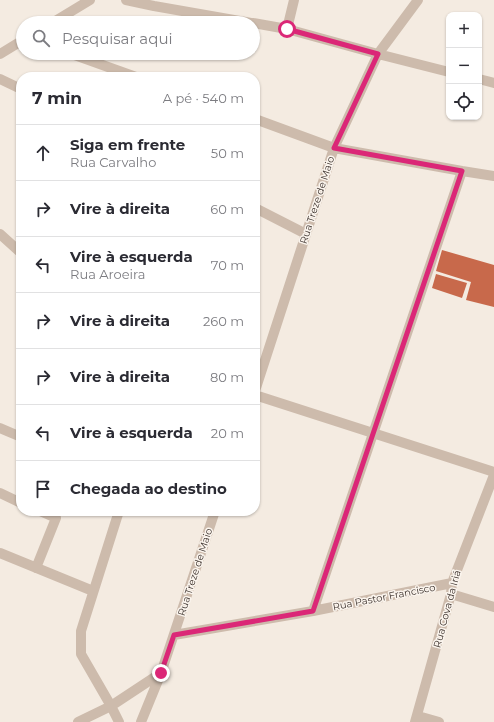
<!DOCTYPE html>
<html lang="pt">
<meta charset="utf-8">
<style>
:root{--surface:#fff;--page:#f7f7f7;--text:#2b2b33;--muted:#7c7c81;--line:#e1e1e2}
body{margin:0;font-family:Montserrat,sans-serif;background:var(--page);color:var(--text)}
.controls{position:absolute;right:12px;top:12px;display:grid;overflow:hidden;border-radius:8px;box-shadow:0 1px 3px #0004}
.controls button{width:36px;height:36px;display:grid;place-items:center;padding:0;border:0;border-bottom:1px solid var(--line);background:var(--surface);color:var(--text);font:20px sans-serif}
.stop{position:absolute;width:12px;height:12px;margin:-9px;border:3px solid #db2777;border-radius:50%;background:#fff}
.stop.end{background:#db2777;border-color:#fff;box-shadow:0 1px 4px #0008}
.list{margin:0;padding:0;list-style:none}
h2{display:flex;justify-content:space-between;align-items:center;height:52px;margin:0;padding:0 16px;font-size:17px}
h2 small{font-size:13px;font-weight:400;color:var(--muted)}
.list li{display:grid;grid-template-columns:26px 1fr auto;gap:12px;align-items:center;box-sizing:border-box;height:56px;padding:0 16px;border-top:1px solid var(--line)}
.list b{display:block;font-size:15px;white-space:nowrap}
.list p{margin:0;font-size:13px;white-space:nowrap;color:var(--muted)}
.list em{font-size:13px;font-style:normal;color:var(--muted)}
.icon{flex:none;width:22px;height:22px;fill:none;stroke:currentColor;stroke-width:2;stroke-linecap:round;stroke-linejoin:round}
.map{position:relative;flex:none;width:494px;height:722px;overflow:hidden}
.search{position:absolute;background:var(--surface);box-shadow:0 1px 3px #0004;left:16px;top:16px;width:244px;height:44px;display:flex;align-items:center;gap:10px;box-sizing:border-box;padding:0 14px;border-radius:22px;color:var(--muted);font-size:15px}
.panel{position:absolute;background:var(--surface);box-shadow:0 1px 3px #0004;left:16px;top:72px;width:244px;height:444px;border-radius:16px}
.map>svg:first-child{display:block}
.building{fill:#c8694b}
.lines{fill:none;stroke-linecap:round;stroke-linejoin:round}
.minor{stroke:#cdbbac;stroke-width:10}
.route{stroke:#db2777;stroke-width:5}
.labels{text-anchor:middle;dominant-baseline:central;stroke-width:3;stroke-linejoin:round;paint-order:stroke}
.street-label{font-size:10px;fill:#3b302b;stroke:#fbf5ee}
</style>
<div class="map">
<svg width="494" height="722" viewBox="0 0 494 722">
<rect width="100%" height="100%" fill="#f4ebe1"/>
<path class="building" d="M 442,250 L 494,265 L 494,307 L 466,300 L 471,282 L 436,271 Z
M 436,274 L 467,283 L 462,298 L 432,288 Z"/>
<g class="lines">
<path class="minor" d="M 126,0 L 154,6 L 251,23
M 52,23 L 90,0
M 253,23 L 287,29 L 378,54 L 449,72
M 287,29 L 294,0
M 69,53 L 136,77
M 0,54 L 23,40
M 0,79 L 21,89
M 479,79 L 494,83
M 255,119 L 334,148 L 462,171 L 494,176
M 255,208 L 306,234
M 0,234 L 21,253
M 255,391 L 334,148 L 378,54 L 418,0
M 255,395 L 494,472
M 0,428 L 21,437
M 0,493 L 21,503
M 0,553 L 93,591
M 36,568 L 56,518 L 40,511
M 451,594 L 494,607
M 313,611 L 462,171
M 174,635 L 313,611 L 452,583
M 418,716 L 439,722
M 78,722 L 111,706 L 161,673
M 119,722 L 111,706 L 81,654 L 81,631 L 119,511
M 141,722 L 161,673 L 215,511
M 415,722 L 451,594 L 452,583 L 494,475"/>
</g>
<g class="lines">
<path class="route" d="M 161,673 L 174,635 L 313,611 L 462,171 L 334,148 L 378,54 L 287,29"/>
</g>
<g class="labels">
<g class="street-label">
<text transform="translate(317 200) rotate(-72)">Rua Treze de Maio</text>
<text transform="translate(195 572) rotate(-72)">Rua Treze de Maio</text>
<text transform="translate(384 597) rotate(-11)">Rua Pastor Francisco</text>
<text transform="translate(447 609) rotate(-75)">Rua Cova da Iriá</text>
</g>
</g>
</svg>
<div class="controls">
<button>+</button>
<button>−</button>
<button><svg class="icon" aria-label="locate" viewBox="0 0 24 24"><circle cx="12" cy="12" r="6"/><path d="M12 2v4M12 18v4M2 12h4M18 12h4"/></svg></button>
</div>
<div class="stop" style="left:287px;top:29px"></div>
<div class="stop end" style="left:161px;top:673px"></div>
<div class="search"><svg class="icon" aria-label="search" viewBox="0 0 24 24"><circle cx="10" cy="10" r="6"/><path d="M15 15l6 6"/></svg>Pesquisar aqui</div>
<section class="panel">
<h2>7 min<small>A pé · 540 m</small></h2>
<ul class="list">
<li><svg class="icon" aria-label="ahead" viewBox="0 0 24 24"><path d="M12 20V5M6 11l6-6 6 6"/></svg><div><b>Siga em frente</b><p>Rua Carvalho</p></div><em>50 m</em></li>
<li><svg class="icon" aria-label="right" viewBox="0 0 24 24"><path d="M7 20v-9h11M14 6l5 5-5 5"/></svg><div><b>Vire à direita</b></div><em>60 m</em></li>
<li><svg class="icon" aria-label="left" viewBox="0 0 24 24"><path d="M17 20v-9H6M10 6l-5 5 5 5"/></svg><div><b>Vire à esquerda</b><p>Rua Aroeira</p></div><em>70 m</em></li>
<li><svg class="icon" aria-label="right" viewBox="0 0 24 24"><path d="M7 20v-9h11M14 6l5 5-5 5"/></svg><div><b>Vire à direita</b></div><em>260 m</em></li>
<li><svg class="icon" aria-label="right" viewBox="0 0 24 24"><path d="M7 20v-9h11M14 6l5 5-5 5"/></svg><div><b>Vire à direita</b></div><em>80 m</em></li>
<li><svg class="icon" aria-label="left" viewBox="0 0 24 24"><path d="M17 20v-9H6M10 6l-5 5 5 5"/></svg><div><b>Vire à esquerda</b></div><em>20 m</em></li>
<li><svg class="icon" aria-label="arrive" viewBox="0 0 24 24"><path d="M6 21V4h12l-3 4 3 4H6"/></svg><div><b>Chegada ao destino</b></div></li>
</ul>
</section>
</div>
